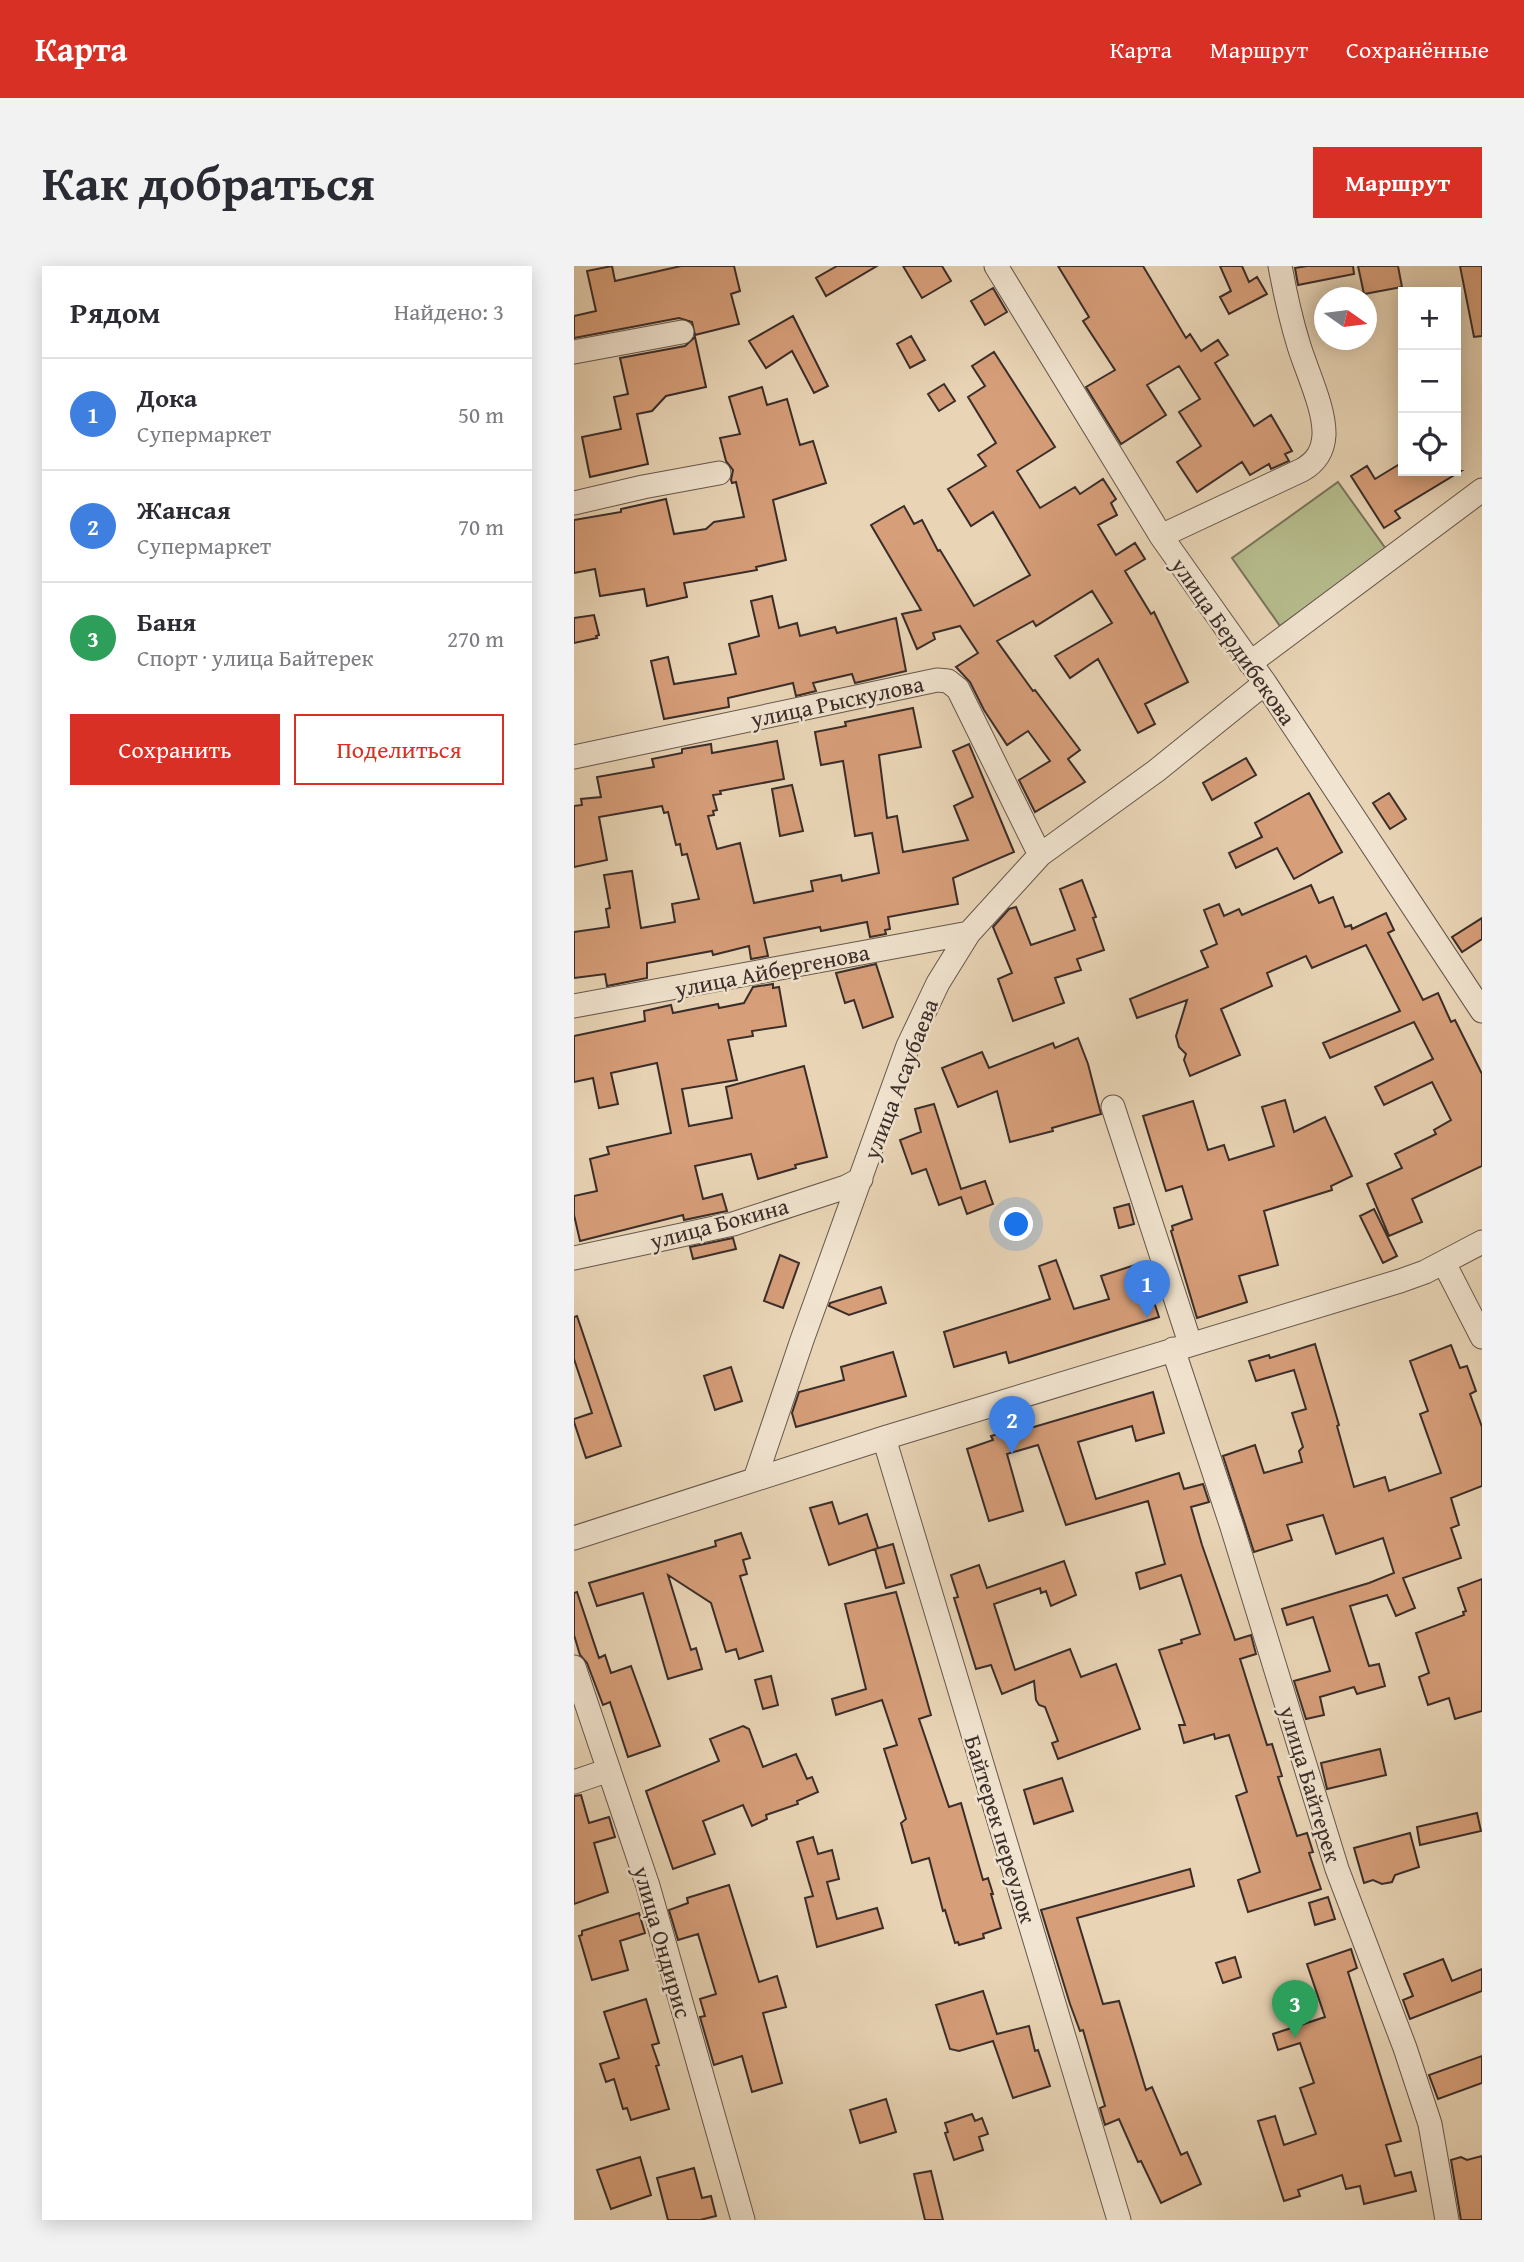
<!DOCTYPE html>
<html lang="ru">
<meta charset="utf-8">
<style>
:root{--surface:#fff;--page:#f2f2f3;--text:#2b2b33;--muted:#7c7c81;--line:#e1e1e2;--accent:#d93025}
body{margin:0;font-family:"Gentium Book Plus",serif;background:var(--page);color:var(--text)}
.controls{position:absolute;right:21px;top:21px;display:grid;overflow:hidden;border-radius:0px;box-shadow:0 4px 18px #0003}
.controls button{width:63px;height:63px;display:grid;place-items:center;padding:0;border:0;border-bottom:2px solid var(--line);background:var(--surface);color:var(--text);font:35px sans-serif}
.compass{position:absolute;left:740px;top:21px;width:63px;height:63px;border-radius:50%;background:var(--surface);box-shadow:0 4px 18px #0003;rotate:104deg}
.you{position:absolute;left:443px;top:959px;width:24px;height:24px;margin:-18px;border:5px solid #fff;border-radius:50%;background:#1a73e8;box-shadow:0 0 0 10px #1a73e833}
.badge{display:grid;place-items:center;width:46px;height:46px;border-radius:50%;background:var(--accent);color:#fff;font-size:23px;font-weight:700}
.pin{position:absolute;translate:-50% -58px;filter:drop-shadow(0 2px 4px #0008)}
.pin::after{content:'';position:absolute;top:37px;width:24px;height:21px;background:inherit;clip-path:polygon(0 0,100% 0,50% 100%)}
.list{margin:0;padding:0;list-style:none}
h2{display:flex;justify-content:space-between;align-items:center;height:91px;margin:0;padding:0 28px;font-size:30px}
h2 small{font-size:23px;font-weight:400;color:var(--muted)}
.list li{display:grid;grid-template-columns:46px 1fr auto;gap:21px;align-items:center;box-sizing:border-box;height:112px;padding:0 28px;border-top:2px solid var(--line)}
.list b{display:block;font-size:26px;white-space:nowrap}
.list p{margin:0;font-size:23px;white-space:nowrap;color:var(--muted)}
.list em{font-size:23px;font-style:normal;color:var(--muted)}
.actions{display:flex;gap:14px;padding:21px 28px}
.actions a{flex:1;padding:16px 0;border:2px solid var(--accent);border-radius:0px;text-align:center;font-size:24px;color:var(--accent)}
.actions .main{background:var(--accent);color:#fff}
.icon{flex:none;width:38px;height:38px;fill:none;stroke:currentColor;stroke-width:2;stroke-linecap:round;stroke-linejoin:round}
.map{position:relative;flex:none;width:908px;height:1954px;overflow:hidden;border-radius:0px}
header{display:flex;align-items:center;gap:42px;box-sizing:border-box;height:98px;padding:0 35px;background:var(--accent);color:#fff}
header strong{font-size:33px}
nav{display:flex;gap:38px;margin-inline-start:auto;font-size:24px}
.intro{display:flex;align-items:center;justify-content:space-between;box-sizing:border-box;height:168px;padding:0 42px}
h1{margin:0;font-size:49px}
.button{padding:18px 32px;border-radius:0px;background:var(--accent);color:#fff;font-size:24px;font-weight:700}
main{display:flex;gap:42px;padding:0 42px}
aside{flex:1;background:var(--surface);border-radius:0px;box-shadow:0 4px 18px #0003}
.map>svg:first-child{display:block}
.green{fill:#b6bd8e;stroke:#78755c;stroke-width:2}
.building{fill:#d69e79;stroke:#3a2d29;stroke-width:2}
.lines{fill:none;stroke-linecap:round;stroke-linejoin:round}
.minor-casing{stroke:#66574c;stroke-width:25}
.minor{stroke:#f1e4d0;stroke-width:23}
.labels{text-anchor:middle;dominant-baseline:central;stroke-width:5;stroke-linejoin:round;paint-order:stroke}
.street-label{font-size:23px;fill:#3a2d29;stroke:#f1e4d0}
</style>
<header>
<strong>Карта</strong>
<nav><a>Карта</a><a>Маршрут</a><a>Сохранённые</a></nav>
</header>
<div class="intro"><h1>Как добраться</h1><a class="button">Маршрут</a></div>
<main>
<aside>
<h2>Рядом<small>Найдено: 3</small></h2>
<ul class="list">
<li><span class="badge" style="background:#3f7fe0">1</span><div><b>Дока</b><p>Супермаркет</p></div><em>50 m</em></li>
<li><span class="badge" style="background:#3f7fe0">2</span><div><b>Жансая</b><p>Супермаркет</p></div><em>70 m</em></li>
<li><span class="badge" style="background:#2e9e5b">3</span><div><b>Баня</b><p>Спорт · улица Байтерек</p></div><em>270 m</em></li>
</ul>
<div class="actions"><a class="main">Сохранить</a><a>Поделиться</a></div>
</aside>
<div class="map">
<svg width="908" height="1954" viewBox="0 0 908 1954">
<rect width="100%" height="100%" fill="#e9d5b6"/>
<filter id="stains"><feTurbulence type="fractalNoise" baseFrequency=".00286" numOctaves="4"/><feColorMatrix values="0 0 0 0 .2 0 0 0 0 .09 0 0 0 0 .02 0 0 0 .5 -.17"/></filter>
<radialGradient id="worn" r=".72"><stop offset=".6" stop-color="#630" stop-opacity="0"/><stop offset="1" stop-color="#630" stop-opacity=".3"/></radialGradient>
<path class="green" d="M 764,216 L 812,283 L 706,360 L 658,292 Z"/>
<path class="building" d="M 38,0 L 41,15 L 107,0 L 160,0 L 166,25 L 157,28 L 165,58 L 121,69 L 118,56 L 105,52 L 0,72 L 0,50 L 22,45 L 13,5 Z
M 263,0 L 303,0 L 252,30 L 242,12 Z
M 329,0 L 368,0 L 377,15 L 348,32 Z
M 484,0 L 569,0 L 612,72 L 616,68 L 627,85 L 644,74 L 654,89 L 641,97 L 680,160 L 697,149 L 718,185 L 711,188 L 715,195 L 697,203 L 695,198 L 676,209 L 668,196 L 623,226 L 603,196 L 627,180 L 605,146 L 626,133 L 605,100 L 573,119 L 592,149 L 547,178 L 512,121 L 541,104 L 509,55 L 515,51 Z
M 646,0 L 668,0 L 675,16 L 683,11 L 693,28 L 655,48 L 646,31 L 657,25 Z
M 733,0 L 779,0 L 780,8 L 724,19 L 721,2 Z
M 784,0 L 824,0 L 828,21 L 790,28 Z
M 886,0 L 908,0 L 908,70 L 900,71 Z
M 419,22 L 433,46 L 411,59 L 397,35 Z
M 219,50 L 254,120 L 240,127 L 218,85 L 192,102 L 175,75 Z
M 337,70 L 351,94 L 336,102 L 323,78 Z
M 121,71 L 132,121 L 92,130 L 78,145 L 63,148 L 74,198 L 16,211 L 8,171 L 47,163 L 40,131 L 54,128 L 46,92 L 111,80 Z
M 420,86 L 481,181 L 443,205 L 466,242 L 501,221 L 506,228 L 529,213 L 542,233 L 537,237 L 543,249 L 524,259 L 542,289 L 561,277 L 571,293 L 551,305 L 577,348 L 580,346 L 614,416 L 571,438 L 581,458 L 564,467 L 524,393 L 496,412 L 481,390 L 538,357 L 518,325 L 462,360 L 459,355 L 423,375 L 459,425 L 461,424 L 506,484 L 494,493 L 511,516 L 461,546 L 445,514 L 476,495 L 454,465 L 433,479 L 410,444 L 396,416 L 382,401 L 404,387 L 386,360 L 359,367 L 361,373 L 343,383 L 328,348 L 347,344 L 297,259 L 330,240 L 340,258 L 348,254 L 364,285 L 366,284 L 400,340 L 456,309 L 419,246 L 397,260 L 374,223 L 412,200 L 404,189 L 422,177 L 394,131 L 411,120 L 398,100 Z
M 370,118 L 381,135 L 365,145 L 354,128 Z
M 188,121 L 193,139 L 213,133 L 226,179 L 239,175 L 252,217 L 199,234 L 212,294 L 182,301 L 183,304 L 110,317 L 113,331 L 73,340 L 70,323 L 26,330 L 21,303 L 0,307 L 0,254 L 47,246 L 47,243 L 92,233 L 100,268 L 132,263 L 140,256 L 170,251 L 162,216 L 158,217 L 157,214 L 159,204 L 152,195 L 146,172 L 166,168 L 155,131 Z
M 829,196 L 829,205 L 887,205 L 821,245 L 826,252 L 810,262 L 777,210 L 793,200 L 801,213 Z
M 198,330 L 205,362 L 223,357 L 226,370 L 261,361 L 263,367 L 322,352 L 332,405 L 281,417 L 278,408 L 239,417 L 242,425 L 222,430 L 219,417 L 154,432 L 155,441 L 90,453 L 77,395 L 94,391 L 100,418 L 162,408 L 155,378 L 185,370 L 177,335 Z
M 20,349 L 25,369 L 22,370 L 23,372 L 0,377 L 0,352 Z
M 339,442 L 347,481 L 305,489 L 313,552 L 323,550 L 329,586 L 394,574 L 380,540 L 399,531 L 379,485 L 395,478 L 440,586 L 379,612 L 384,638 L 314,651 L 316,663 L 311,664 L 312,668 L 296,671 L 293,656 L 247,665 L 246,661 L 190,672 L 194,690 L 177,693 L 175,680 L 139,689 L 138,685 L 73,697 L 73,712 L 33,720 L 31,708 L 0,712 L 0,666 L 35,661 L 32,643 L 36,642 L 30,609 L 58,605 L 67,662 L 101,656 L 98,638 L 125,633 L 113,588 L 108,589 L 106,578 L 102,579 L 94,546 L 90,547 L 88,540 L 25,551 L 33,594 L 0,601 L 0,540 L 8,539 L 7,533 L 27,531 L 23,511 L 80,501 L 78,493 L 108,487 L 108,483 L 137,478 L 138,487 L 203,475 L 210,513 L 146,525 L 147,528 L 139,529 L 143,544 L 139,545 L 140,549 L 134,550 L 143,583 L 166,577 L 180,637 L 239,625 L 237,615 L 267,609 L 268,615 L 305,607 L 298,567 L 281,570 L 269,495 L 247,499 L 241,466 L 272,460 L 271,456 Z
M 672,492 L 682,509 L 638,534 L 629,517 Z
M 218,519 L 229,565 L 206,570 L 198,523 Z
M 735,527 L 768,586 L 720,613 L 703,582 L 662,602 L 655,587 L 688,571 L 681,557 Z
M 815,527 L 832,553 L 816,563 L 799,537 Z
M 508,614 L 522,651 L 519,652 L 530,684 L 503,693 L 507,704 L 481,712 L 490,737 L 439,755 L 424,713 L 438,707 L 419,661 L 435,643 L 442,641 L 457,679 L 501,664 L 486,623 Z
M 737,619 L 745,637 L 759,631 L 771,661 L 777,659 L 778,663 L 812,647 L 820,664 L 814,667 L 849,734 L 864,727 L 877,756 L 881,754 L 908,808 L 908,900 L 838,933 L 848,956 L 815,970 L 793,918 L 828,902 L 821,888 L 862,868 L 860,864 L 877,854 L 858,816 L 810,839 L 801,821 L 859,793 L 840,756 L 756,792 L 749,777 L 826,745 L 792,679 L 738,702 L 732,690 L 693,707 L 698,720 L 647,743 L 666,789 L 616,810 L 610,794 L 612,788 L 605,781 L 602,770 L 613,734 L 563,752 L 556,733 L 634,701 L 627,685 L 643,678 L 630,644 L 645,638 L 650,650 L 665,643 L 668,649 Z
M 908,652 L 908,673 L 888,686 L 878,671 Z
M 302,698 L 319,751 L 289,762 L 280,734 L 271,737 L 262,707 Z
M 199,718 L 199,722 L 205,721 L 212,760 L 178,765 L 179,770 L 154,774 L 163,814 L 108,823 L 115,860 L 158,852 L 152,821 L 230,800 L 253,891 L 221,899 L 222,902 L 184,913 L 177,888 L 121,900 L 129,933 L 148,928 L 153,945 L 110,954 L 109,949 L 6,975 L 0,949 L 0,930 L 23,925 L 16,893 L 35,888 L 33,881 L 97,867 L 83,797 L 37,807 L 44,838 L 25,842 L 19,812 L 0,816 L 0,770 L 71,755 L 70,745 L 97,739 L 99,747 L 144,738 L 145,742 L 170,737 L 179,721 Z
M 504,772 L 514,798 L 527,848 L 478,862 L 479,865 L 436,876 L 423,825 L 384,841 L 368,802 L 408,786 L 415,802 L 479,777 L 481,782 Z
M 711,834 L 720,866 L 751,851 L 778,910 L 757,920 L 758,924 L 690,945 L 704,999 L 665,1010 L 673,1036 L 623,1052 L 597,965 L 599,964 L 598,960 L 618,953 L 608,920 L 592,925 L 569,850 L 619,835 L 634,884 L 650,879 L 655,894 L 700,880 L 688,841 Z
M 360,838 L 387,923 L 411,915 L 419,938 L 393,948 L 387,931 L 365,939 L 352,903 L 338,908 L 326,874 L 347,866 L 341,843 Z
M 555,938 L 560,958 L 545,962 L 540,942 Z
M 800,943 L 823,990 L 809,997 L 786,950 Z
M 159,972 L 162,983 L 119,993 L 116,981 Z
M 206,989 L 225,997 L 209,1042 L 190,1035 Z
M 482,994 L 500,1043 L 535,1033 L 527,1010 L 567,997 L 585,1051 L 435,1097 L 432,1086 L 380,1101 L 370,1066 L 476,1033 L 465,1000 Z
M 307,1021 L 312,1037 L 275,1049 L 255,1040 L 256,1037 Z
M 3,1050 L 47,1180 L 12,1192 L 0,1156 L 0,1153 L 18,1147 L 0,1093 L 0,1051 Z
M 741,1078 L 765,1159 L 763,1160 L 780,1221 L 811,1211 L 815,1225 L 867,1207 L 846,1148 L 854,1145 L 836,1095 L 877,1079 L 886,1102 L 893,1100 L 902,1125 L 896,1128 L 908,1161 L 908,1220 L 877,1232 L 885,1259 L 877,1262 L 887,1292 L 829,1312 L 841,1342 L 822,1350 L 813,1329 L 776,1340 L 795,1400 L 805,1398 L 811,1420 L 783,1428 L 780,1421 L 746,1431 L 750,1449 L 732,1453 L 720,1415 L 756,1405 L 739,1351 L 713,1359 L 708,1343 L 795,1317 L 820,1307 L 809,1272 L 762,1288 L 749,1249 L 713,1259 L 718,1274 L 680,1286 L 649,1190 L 681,1179 L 690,1207 L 728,1196 L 725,1185 L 729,1181 L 718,1147 L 732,1143 L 720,1104 L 682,1115 L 675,1095 L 695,1089 L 696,1092 Z
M 319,1086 L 332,1130 L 222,1161 L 218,1147 L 225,1126 L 270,1114 L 267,1101 Z
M 157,1101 L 168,1135 L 141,1144 L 130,1110 Z
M 579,1126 L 590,1167 L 562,1175 L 558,1160 L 504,1176 L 522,1233 L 605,1207 L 610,1223 L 629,1218 L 635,1236 L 617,1241 L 628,1279 L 661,1374 L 677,1369 L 682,1388 L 666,1393 L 693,1479 L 698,1478 L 708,1510 L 704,1511 L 723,1570 L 733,1567 L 739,1586 L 735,1587 L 747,1623 L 674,1646 L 664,1614 L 686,1606 L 662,1530 L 673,1526 L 655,1469 L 641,1473 L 640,1468 L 610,1477 L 605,1459 L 611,1459 L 585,1384 L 608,1377 L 607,1374 L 626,1368 L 607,1309 L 566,1323 L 562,1307 L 591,1298 L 574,1235 L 492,1259 L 464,1179 L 433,1188 L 449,1245 L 415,1255 L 393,1183 L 419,1174 L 417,1170 L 452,1159 L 453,1163 Z
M 258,1236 L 265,1258 L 293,1248 L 304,1282 L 255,1299 L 236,1242 Z
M 167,1267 L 176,1292 L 169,1294 L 173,1308 L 166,1310 L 189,1385 L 165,1393 L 162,1383 L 152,1386 L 137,1337 L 94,1309 L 117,1384 L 122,1382 L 128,1403 L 94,1413 L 69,1327 L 23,1340 L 15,1317 L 142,1280 L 141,1275 Z
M 319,1278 L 330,1317 L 312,1322 L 301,1283 Z
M 490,1295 L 502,1329 L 477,1340 L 472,1325 L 467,1327 L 466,1322 L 420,1338 L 441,1404 L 496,1383 L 507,1411 L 542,1398 L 566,1463 L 484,1493 L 478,1477 L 484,1475 L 471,1441 L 465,1439 L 462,1434 L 460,1415 L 428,1428 L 417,1399 L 402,1403 L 380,1332 L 384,1331 L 377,1309 L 405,1299 L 413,1322 Z
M 908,1313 L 908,1445 L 881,1453 L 875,1432 L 854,1439 L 845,1411 L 855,1407 L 842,1367 L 890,1349 L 889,1346 L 892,1345 L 884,1322 Z
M 3,1326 L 25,1392 L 31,1389 L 37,1407 L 57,1400 L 86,1480 L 54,1491 L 36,1436 L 29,1439 L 13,1397 L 6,1389 L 0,1369 L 0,1327 Z
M 322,1326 L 357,1449 L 345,1453 L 375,1541 L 387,1537 L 409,1614 L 414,1612 L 419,1628 L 417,1628 L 427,1662 L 409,1668 L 410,1672 L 385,1679 L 384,1676 L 381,1677 L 371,1644 L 369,1645 L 355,1592 L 338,1597 L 327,1557 L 332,1553 L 310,1483 L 323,1479 L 308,1434 L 262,1449 L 258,1433 L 292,1423 L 271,1338 Z
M 197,1410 L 204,1439 L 189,1443 L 181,1414 Z
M 169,1460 L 175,1463 L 189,1501 L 222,1488 L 233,1513 L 238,1511 L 244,1526 L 223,1535 L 224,1538 L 192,1549 L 193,1553 L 178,1560 L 169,1539 L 129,1555 L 141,1588 L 99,1603 L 72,1525 L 145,1495 L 136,1473 Z
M 806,1483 L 812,1509 L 753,1523 L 747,1497 Z
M 488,1512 L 499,1545 L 460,1558 L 450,1524 Z
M 7,1529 L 15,1557 L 35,1551 L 41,1571 L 20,1577 L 34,1626 L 0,1638 L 0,1530 Z
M 903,1547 L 907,1565 L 846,1579 L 843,1561 Z
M 836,1567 L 845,1601 L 821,1609 L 818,1616 L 808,1618 L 799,1614 L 790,1617 L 780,1582 Z
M 239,1571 L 244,1588 L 258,1584 L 265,1613 L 253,1616 L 263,1653 L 303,1642 L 309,1662 L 243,1681 L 231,1632 L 239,1630 L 223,1576 Z
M 616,1603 L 620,1620 L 503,1652 L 529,1738 L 545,1735 L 572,1824 L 578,1821 L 607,1889 L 613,1886 L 627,1918 L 587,1937 L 567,1895 L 564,1896 L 545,1853 L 531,1859 L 526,1842 L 531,1840 L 509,1764 L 506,1765 L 496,1738 L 467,1644 Z
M 155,1619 L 185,1716 L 203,1710 L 212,1741 L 189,1747 L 208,1817 L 178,1826 L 168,1790 L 140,1799 L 126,1751 L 131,1750 L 126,1733 L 142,1728 L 124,1668 L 104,1674 L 95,1644 L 114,1637 L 113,1632 Z
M 754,1631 L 761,1653 L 741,1659 L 735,1637 Z
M 65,1647 L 71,1667 L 46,1675 L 54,1704 L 18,1714 L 5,1670 L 8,1669 L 8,1665 Z
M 777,1683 L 783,1702 L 774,1706 L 827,1875 L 812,1879 L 821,1910 L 837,1906 L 842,1925 L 790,1938 L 786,1920 L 772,1923 L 768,1909 L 724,1924 L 726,1930 L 710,1935 L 684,1855 L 701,1850 L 710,1879 L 742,1868 L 726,1822 L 740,1817 L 726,1777 L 704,1784 L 699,1768 L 751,1751 L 733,1698 Z
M 661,1691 L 667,1711 L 649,1717 L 642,1697 Z
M 869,1693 L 878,1715 L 908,1703 L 908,1725 L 836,1753 L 829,1734 L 839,1730 L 830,1708 Z
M 409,1725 L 423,1768 L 455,1760 L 461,1785 L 464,1784 L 476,1820 L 439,1832 L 419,1775 L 385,1785 L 376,1783 L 362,1739 Z
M 72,1733 L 85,1777 L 78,1779 L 85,1799 L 82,1800 L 95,1843 L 57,1854 L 53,1842 L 49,1843 L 40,1813 L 32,1816 L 26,1798 L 45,1792 L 30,1746 Z
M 908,1790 L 908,1817 L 864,1833 L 855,1809 Z
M 312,1833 L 322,1866 L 286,1877 L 276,1844 Z
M 398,1848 L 401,1855 L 408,1852 L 414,1868 L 405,1871 L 409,1884 L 380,1894 L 371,1867 L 374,1866 L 371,1857 Z
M 908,1890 L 908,1954 L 887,1954 L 877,1894 L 887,1891 L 893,1894 Z
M 66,1891 L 77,1929 L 37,1943 L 23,1904 Z
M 120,1902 L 128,1932 L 137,1930 L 142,1950 L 126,1954 L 94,1954 L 83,1912 Z
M 357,1905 L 369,1954 L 351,1954 L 340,1908 Z"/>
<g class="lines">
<g class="minor-casing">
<path id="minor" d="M 422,0 L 587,270 L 691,417 L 908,745
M 0,86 L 108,66
M 0,237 L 69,221 L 145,207
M 587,270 L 728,204 C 742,196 749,186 750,169 C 751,143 733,106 725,80 C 717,54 711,27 706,0
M 676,397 L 908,224
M 0,491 L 363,414 L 374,415 L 384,423 L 466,589
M 0,740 L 395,667
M 539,841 L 616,1077
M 0,992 L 159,958 L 272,921 L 287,913
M 870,997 L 908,1071
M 599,1083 L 658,1261 L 763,1603 L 831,1782 L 856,1858 L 873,1954
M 310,1172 L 545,1954
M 181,1213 L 228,1074 L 334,780 L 364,717 L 395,667 L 466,589 L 582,505 L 691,417
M 0,1272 L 310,1172 L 826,1015 L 851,1006 L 908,976
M 0,1401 L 74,1620 L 169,1954
M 0,1516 L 35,1504"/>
</g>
<use href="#minor" class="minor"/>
</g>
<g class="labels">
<g class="street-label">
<text transform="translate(660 375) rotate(55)">улица Бердибекова</text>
<text transform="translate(263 435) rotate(-12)">улица Рыскулова</text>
<text transform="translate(198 704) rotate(-11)">улица Айбергенова</text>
<text transform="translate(326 813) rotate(-69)">улица Асаубаева</text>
<text transform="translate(145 957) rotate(-15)">улица Бокина</text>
<text transform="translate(737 1518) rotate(73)">улица Байтерек</text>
<text transform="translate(427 1563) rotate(73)">Байтерек переулок</text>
<text transform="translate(89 1676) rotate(74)">улица Ондирис</text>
</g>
</g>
<rect width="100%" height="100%" filter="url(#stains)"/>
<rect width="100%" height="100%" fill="url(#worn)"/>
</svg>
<div class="controls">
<button>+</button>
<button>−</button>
<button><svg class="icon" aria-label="locate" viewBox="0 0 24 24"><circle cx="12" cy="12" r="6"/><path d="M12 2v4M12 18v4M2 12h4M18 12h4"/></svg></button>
</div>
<svg class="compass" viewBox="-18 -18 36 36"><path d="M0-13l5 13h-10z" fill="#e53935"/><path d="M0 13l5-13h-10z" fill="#7c7c81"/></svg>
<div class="you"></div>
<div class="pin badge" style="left:573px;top:1052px;background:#3f7fe0">1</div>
<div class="pin badge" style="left:438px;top:1188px;background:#3f7fe0">2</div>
<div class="pin badge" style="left:721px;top:1772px;background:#2e9e5b">3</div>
</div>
</main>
